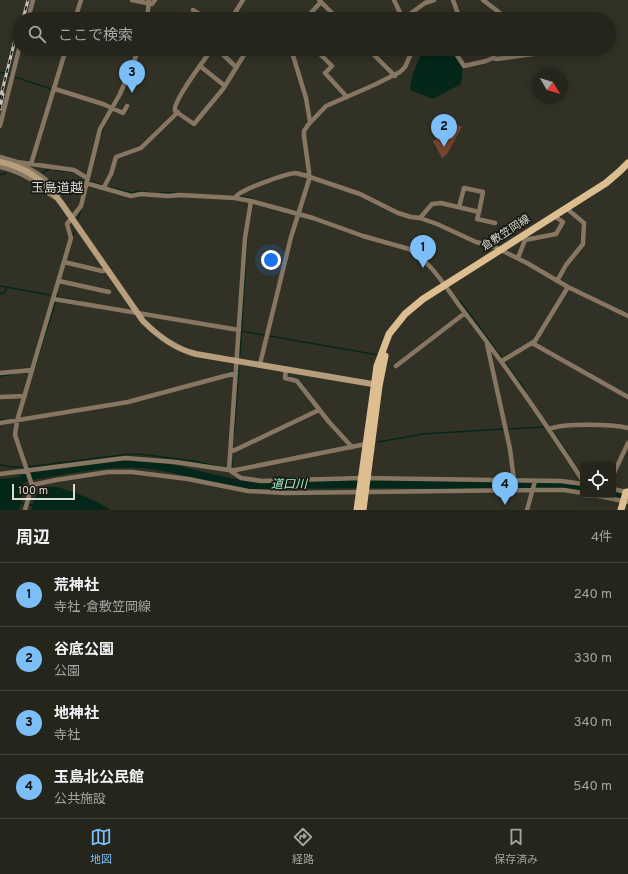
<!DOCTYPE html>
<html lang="ja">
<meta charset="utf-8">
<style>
:root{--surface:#26251c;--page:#323129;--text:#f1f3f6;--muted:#a4a5a3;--line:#42423b;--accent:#7bbef8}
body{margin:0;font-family:Overpass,"Noto Sans JP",sans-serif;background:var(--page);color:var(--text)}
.controls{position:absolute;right:12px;bottom:12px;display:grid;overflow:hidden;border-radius:4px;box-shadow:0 2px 10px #0003}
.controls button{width:36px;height:36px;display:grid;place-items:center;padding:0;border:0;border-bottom:1px solid var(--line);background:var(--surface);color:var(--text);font:20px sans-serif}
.compass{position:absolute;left:532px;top:68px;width:36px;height:36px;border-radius:50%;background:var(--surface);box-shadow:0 2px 10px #0003;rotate:128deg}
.scale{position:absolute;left:12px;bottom:10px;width:63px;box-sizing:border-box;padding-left:4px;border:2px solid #dbdbd4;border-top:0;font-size:11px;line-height:14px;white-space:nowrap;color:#dbdbd4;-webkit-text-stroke:3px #191914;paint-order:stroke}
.you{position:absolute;left:271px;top:260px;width:14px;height:14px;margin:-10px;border:3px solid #fff;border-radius:50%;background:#1a73e8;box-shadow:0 0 0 6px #1a73e833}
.badge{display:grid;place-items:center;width:26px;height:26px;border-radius:50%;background:var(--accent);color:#111;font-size:13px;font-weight:700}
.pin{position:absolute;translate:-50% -33px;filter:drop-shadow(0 1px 2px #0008)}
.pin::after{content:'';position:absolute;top:21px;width:14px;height:12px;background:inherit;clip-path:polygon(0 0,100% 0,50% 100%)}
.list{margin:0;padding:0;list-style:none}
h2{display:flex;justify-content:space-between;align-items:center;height:52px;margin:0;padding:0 16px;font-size:17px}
h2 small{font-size:13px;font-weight:400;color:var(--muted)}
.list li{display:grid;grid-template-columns:26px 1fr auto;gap:12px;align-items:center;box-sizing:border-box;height:64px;padding:0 16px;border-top:1px solid var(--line)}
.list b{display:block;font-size:15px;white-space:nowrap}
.list p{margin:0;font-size:13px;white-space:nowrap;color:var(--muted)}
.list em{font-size:13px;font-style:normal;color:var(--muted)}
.icon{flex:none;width:22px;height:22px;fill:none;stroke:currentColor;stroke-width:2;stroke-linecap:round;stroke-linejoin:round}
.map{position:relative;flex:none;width:628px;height:510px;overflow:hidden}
.search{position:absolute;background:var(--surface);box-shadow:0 2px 10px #0003;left:12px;right:12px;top:12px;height:44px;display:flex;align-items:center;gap:10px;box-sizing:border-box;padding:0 14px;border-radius:22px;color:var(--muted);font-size:15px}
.sheet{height:308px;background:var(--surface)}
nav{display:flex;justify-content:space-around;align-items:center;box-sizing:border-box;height:56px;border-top:1px solid var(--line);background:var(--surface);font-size:11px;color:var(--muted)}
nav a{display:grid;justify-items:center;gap:2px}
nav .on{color:var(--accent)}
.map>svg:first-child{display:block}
.green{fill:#76462c}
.water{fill:#052719}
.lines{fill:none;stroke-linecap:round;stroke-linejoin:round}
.stream{stroke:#052719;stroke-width:1.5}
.river{stroke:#052719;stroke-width:8}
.street{stroke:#877762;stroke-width:4.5}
.secondary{stroke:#b79f7d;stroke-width:6}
.primary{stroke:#ddbe91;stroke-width:7}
.rail-casing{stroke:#c7c6bf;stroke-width:3}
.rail{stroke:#191914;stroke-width:1.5;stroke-dasharray:4.5;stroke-linecap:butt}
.labels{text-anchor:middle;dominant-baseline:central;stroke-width:3.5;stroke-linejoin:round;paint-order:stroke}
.street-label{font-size:11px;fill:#dbdbd4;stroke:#191914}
.water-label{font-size:12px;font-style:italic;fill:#9dfbcc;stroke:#191914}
.quarter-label{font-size:13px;fill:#dbdbd4;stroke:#191914}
</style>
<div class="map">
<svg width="628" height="510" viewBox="0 0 628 510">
<rect width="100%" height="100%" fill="#323126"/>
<path class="green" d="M 458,125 L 462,127 L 447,154 L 442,158 L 433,141 C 439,138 441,135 442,129 Z"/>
<path class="water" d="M 424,49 L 451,49 L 463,66 L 461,84 L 433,99 L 410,90 C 411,77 417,61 424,49 Z
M 27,474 L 29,479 L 24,482 L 21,487 L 23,493 L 21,502 L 33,504 C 39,478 58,487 76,493 C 88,498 100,502 110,510 L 31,510 L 32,507 L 29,505 L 21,504 L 19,510 L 0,510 L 0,479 L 21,477 Z"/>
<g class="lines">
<path class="stream" d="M 0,72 L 51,89
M 101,134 L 104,126
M 55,170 L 73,172
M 42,173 L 49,169
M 0,175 L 6,173
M 89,181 L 101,185
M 109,187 L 133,193 L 138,191 L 151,193
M 160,193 L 174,193
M 238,196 L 254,199
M 78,219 L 81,209
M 72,238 L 74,232
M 0,286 L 50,295
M 0,294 L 5,292 L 7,287
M 56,297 L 80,301
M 460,301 L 488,339 L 525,390
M 241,331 L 378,355
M 240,355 L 247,237
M 34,370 L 55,303 L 57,294
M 227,373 L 235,371
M 0,376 L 14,374
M 298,379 L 308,392
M 0,420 L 5,420
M 507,429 L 545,427
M 552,430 L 570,457
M 234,434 L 239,367
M 378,442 L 423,434 L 504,429
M 0,465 L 13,467 L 24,467
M 28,467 L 122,455 L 139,454 L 194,461 L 220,467
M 232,468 L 232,460"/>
<path class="river" d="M 22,479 L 27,477 C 68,470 110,460 151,465 C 185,469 218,483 253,485 L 370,484 L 521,486 L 546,484 L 583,489
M 613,494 L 628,497"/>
<path class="street" d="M 132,0 L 152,4 L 155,0
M 319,0 L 338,19
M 394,0 L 403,19
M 483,0 L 500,13 L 503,19
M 193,10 L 207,19
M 28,19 L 33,0
M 75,19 L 81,0
M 147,19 L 149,0
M 181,19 L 184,14
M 231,19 L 243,0
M 305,19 L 321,2
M 403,19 L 425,3 L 434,0
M 452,19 L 458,14 L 453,0
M 212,49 C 205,59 172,102 175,111 L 194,124 L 223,89 L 244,55 L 237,49
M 217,49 L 236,67
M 291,49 L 306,98 L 310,122
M 315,49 L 332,66 L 325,73 L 347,97
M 368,49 L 395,76
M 453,49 L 464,66 L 486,61 L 493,58 L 497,59 L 548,52 L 556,53
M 200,66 L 225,86
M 55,89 L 103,104 L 123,113 L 127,106
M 0,126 L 19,49
M 0,157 L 17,162 L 74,170 L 87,178
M 20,164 C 33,170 54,181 58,197
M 31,164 L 66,49
M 0,167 C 14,170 27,176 39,185 C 45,189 49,196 57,198
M 86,183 L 131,196 L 141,194 L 168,196 L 180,195 L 235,198 L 251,201 L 313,218 L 363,236 L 409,249 C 430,261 445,286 459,305 C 503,362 544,421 583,481
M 104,187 L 111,174 L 116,157 L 141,148 L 178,112
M 235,198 C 238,190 286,174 295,173 C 298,173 301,175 304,175 L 360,194 L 398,213 L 411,217 L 420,218 L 437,224 L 476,242 L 495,247 L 527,263 L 568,287 L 628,316
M 459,207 L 464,188 L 483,192 L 479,212
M 420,218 L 432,204 L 441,203 L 479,212 L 477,219 L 495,223
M 518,258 L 525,240 L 556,234 L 563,222 L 557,218
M 64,262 L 102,271 L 108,270
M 59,281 L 109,292
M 557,281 L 566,265 L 583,244 L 584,223 L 566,208
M 54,299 L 239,330
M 532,343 L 628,397
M 487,344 L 510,449 L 514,480
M 502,361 L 535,341 L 568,287
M 260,364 L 291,237 L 309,180 L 309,172 L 304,136 L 304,131 L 308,125 L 326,106 L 374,85 L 400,72 L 405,67 L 413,49
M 396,366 L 465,313
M 286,369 L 285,378 L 297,381 L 329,422 L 352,447
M 0,373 L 32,370
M 0,397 L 25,396
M 0,423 L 128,402 L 236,373
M 549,429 C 564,423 612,424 628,428
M 231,451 L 235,450 L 319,410
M 229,470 L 241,478 L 262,481 L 361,478 L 561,481 L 583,484
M 229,470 L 245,238 L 251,201
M 0,474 L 125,458 L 175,462 L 229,470 L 236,470 L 366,444
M 613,475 L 628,443
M 32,485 L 56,480 L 108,472 L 132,472 L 188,479 L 248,491 L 285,493 L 533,490 L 564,490 L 583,493
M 613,489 L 626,492
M 594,495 L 628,502
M 25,510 L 32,485 L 15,435 L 17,421 L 71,238 L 67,224 L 81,206 L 100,129 L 120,94 L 139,49
M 527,510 L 535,481"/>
<path class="secondary" d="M 0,162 C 26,167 47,183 62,204 L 143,321 C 158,336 175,349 196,354 L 378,385"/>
<path class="primary" d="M 357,510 L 377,366 L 389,334 L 405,314 L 423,299 L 606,183 L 620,171 L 628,163
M 363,510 L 379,386 L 385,356
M 621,510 L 626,492 L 628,492"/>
<g class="rail-casing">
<path id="rail" d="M 23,19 L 28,0
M 0,99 L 19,24
M 0,109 L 3,94"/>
</g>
<use href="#rail" class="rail"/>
</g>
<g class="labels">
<g class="street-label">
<text transform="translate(506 233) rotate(-33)">倉敷笠岡線</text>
</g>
<g class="water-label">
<text x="289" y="485">道口川</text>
</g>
<g class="quarter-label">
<text x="57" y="189">玉島道越</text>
</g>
</g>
</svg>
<div class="controls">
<button><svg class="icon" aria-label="locate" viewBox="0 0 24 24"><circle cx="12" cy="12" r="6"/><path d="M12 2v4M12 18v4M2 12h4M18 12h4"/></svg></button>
</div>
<svg class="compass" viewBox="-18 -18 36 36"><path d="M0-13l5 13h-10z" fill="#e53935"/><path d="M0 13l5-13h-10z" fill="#a4a5a3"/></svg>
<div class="scale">100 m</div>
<div class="you"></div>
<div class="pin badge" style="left:423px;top:268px">1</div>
<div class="pin badge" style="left:444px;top:147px">2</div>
<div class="pin badge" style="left:132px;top:93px">3</div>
<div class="pin badge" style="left:505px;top:505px">4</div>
<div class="search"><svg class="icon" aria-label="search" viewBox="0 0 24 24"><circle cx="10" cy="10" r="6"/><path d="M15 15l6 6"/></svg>ここで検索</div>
</div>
<section class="sheet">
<h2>周辺<small>4件</small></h2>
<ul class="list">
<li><span class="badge">1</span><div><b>荒神社</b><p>寺社 · 倉敷笠岡線</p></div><em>240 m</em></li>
<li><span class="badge">2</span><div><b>谷底公園</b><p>公園</p></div><em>330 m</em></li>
<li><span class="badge">3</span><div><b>地神社</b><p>寺社</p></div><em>340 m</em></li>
<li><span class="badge">4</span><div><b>玉島北公民館</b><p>公共施設</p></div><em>540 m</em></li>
</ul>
</section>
<nav>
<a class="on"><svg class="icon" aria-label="map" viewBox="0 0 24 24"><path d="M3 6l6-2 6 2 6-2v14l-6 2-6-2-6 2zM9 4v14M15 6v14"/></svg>地図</a>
<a><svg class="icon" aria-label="directions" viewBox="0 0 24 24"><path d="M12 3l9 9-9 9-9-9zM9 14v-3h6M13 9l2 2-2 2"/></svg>経路</a>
<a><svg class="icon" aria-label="saved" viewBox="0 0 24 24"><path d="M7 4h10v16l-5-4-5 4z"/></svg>保存済み</a>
</nav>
